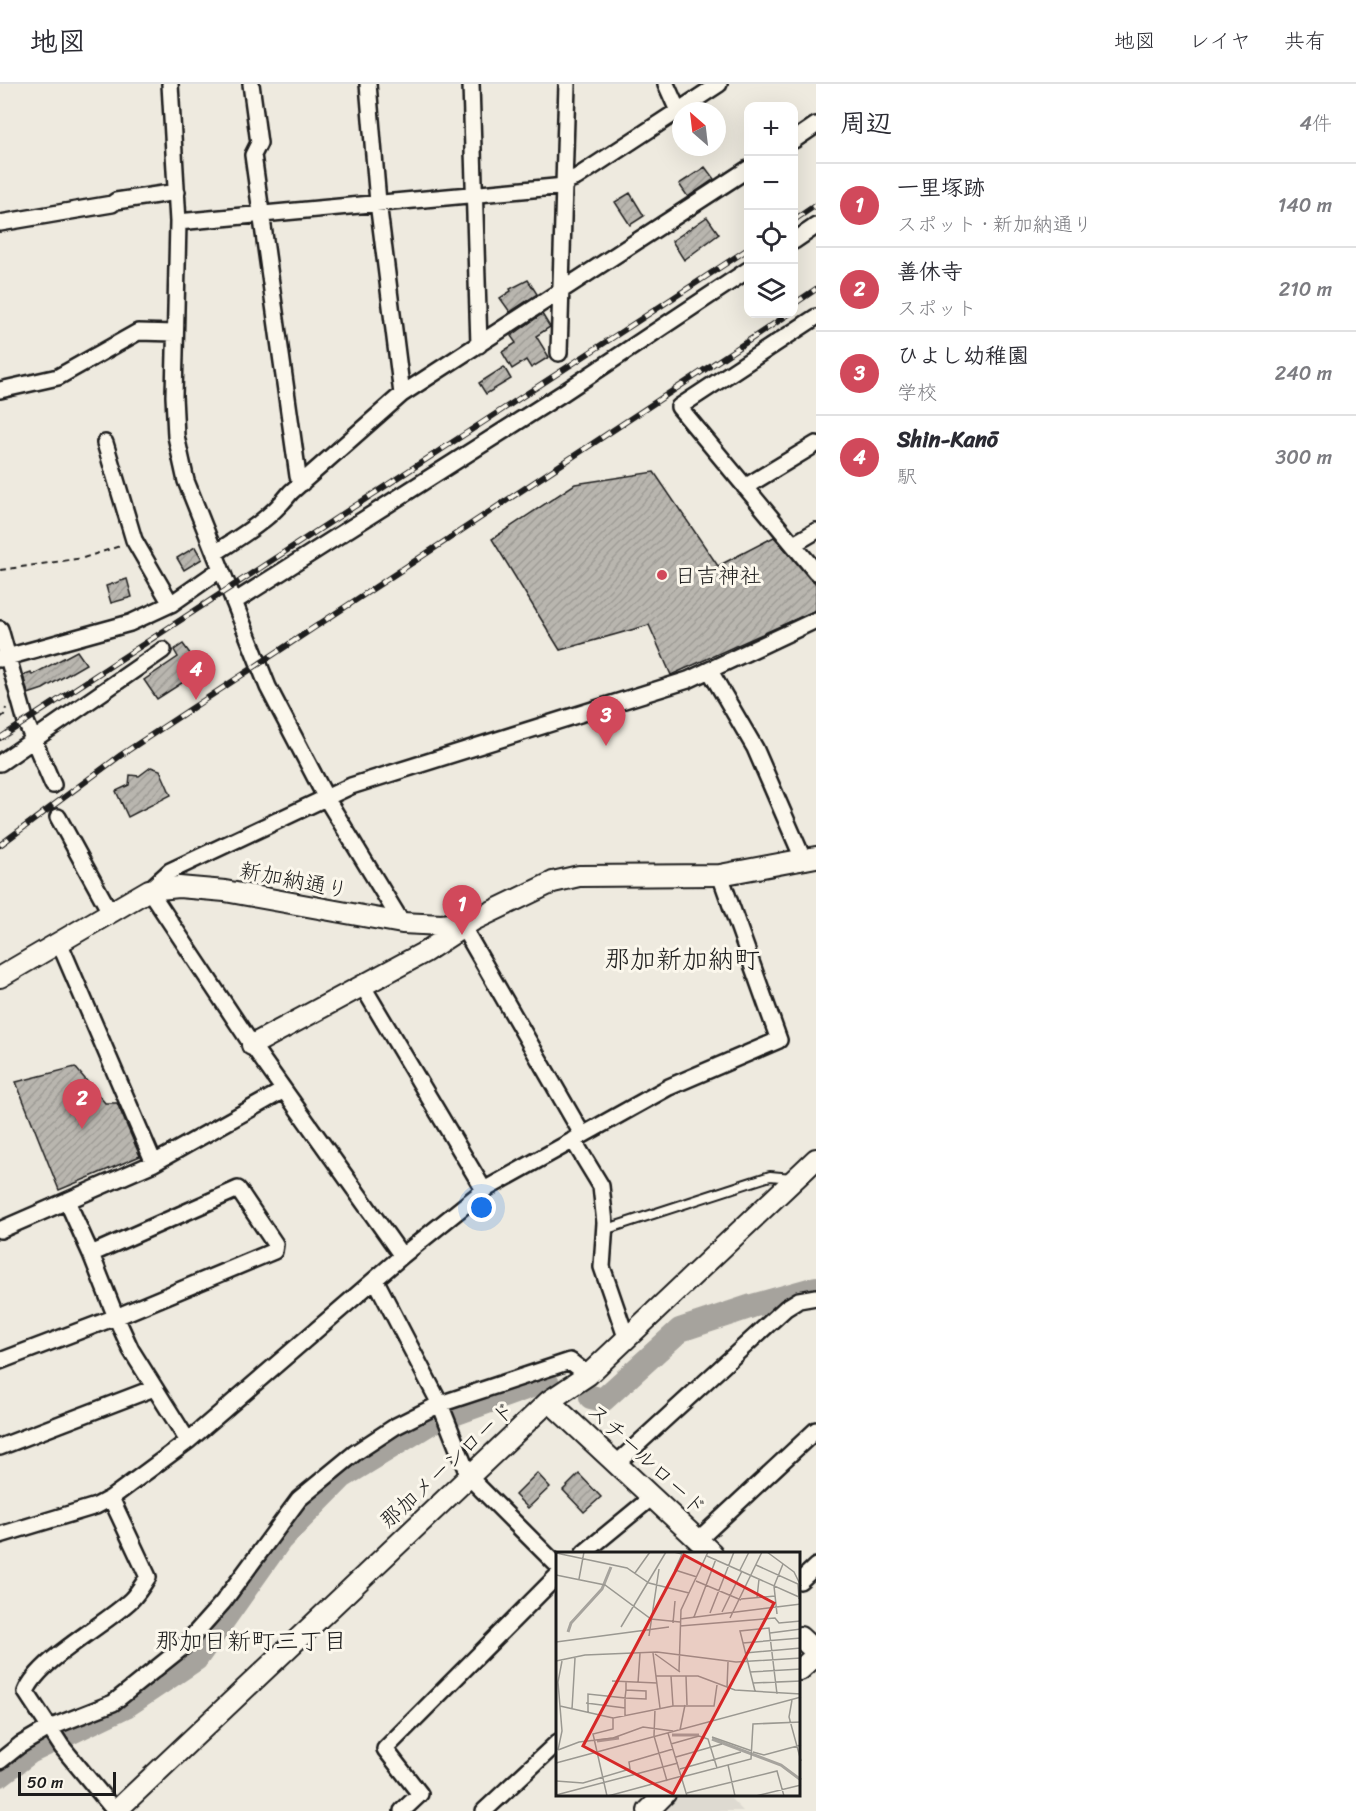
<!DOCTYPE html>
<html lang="ja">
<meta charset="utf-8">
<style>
:root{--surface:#fff;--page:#f7f7f7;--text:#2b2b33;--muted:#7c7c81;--line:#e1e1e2;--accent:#d1495b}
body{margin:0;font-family:Sriracha,"Klee One",sans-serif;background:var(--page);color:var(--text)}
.controls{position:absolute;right:18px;top:18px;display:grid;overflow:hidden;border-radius:12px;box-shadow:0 6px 24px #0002}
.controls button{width:54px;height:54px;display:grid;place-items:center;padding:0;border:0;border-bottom:2px solid var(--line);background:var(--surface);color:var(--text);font:30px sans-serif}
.compass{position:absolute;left:672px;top:18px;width:54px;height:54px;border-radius:50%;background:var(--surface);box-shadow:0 6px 24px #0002;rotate:332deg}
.scale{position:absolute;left:18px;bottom:15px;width:98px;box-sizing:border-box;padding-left:6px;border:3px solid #1c1c1c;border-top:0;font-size:16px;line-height:21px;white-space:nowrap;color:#1c1c1c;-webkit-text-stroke:4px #fbf7ec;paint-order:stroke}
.you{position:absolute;left:482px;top:1124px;width:21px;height:21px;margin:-15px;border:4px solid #fff;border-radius:50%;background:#1a73e8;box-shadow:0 0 0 9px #1a73e833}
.badge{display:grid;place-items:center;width:39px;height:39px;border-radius:50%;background:var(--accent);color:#fff;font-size:20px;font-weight:700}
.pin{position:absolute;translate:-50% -50px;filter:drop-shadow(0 2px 3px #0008)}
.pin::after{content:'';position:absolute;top:32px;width:21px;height:18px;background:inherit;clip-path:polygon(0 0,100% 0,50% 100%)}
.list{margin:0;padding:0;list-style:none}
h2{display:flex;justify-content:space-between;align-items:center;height:78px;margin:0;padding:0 24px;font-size:26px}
h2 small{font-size:20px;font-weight:400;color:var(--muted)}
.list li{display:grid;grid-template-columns:39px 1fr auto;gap:18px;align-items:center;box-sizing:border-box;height:84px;padding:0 24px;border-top:2px solid var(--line)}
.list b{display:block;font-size:22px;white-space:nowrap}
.list p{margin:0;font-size:20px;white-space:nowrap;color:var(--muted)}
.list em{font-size:20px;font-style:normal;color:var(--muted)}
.icon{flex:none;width:33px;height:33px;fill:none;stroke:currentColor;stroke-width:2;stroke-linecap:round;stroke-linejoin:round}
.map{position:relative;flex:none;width:816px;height:1727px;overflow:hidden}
header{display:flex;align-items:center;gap:36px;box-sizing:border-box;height:84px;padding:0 30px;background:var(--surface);border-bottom:2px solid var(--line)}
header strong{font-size:28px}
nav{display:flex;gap:33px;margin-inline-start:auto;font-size:21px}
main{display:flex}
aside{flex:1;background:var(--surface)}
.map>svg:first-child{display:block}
.built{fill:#dedad1}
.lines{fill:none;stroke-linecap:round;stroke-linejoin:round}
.river{stroke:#a6a39d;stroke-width:24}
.building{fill:url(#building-hatch);stroke:#1c1c1c;stroke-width:1.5}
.service-casing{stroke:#1c1c1c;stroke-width:12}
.minor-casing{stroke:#1c1c1c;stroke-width:20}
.tertiary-casing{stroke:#1c1c1c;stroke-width:24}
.path{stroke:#1c1c1c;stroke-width:2;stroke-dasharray:6 4.5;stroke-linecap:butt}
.service{stroke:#fbf7ec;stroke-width:8}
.minor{stroke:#fbf7ec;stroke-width:15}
.tertiary{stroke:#fbf7ec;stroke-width:20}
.rail-casing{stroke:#1c1c1c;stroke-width:6}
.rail{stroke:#fbf7ec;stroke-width:4;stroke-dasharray:11;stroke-linecap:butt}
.poi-dot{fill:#d1495b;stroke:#fbf7ec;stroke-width:2}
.labels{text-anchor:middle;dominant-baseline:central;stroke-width:6;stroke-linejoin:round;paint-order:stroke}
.poi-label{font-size:22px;fill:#1c1c1c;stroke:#fbf7ec;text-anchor:start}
.street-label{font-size:22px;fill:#1c1c1c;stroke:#fbf7ec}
.neighbourhood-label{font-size:24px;fill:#1c1c1c;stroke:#fbf7ec}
.quarter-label{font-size:26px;fill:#1c1c1c;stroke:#fbf7ec}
.inset-river{fill:none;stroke:#a6a39d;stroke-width:3}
.inset-road{fill:none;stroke:#9a9891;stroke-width:1.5}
.view{fill:#d62828;fill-opacity:0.15;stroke:#d62828;stroke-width:3}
.inset-edge{fill:none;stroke:#1c1c1c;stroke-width:3}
</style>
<header>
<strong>地図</strong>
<nav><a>地図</a><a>レイヤ</a><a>共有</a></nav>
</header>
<main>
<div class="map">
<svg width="816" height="1727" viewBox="0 0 816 1727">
<defs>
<pattern id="building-hatch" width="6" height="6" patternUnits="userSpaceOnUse" patternTransform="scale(1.5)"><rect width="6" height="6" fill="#b9b6af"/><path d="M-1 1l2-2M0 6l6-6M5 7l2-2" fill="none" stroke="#9e9c96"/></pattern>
</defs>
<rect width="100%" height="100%" fill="#eeeadf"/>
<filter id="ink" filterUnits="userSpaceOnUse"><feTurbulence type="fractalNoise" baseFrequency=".0167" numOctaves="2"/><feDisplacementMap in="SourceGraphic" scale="12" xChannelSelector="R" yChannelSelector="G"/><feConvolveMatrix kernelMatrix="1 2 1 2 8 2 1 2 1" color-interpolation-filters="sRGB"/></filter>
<g filter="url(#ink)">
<path class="built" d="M 678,1710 L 727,1711 L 743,1727 L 660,1727 Z"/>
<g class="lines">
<path class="river" d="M 591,1313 L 603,1316 L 680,1246 L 752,1222 L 816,1204
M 0,1691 L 30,1668 L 126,1622 L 196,1575 L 280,1456 L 342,1393 L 432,1338 L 537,1300 L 548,1300"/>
</g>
<path class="building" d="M 705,83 L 714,95 L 688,113 L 679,100 Z
M 630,109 L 644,132 L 630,141 L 615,118 Z
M 707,133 L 719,150 L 684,176 L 672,157 Z
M 528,196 L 537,210 L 510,228 L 500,214 L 511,207 L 510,205 Z
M 542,230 L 550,243 L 536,252 L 549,273 L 531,284 L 526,276 L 512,285 L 502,268 L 516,259 L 511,252 Z
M 504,283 L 511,295 L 486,310 L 479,299 Z
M 654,388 L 718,482 L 774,453 L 816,500 L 816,526 L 671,591 L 649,541 L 560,566 L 492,455 L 575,400 Z
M 195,463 L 202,475 L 184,486 L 177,474 Z
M 127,495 L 132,513 L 111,519 L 106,502 Z
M 183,560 L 202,586 L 157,615 L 144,596 L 178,573 L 174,566 Z
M 77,567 L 86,580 L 43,605 L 28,610 L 23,591 L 31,588 L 32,591 Z
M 151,683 L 160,686 L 171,711 L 128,733 L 116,707 L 129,701 L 130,691 L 139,692 Z
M 75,983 L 105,1019 L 117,1019 L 140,1072 L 59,1106 L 16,998 Z
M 537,1389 L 550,1403 L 528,1424 L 515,1411 Z
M 579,1390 L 601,1413 L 584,1428 L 563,1406 Z"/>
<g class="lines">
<g class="service-casing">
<path id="service" d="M 604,1146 L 770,1092 L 792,1094"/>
</g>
<g class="minor-casing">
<path id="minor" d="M 170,0 L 178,138 L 174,312 L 176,352 L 186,397 L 268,603 L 326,714 L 402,839
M 251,0 L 259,59 L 253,71 L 298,392 L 302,399
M 368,0 L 378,118 L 402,310
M 471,0 L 479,261
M 666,0 L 678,27
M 794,56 L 816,41
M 566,97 L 577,93 L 719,0
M 178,138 L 565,102
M 0,139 L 112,120 L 116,117 L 177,108
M 794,157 L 816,142
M 816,233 L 679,323 L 816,488
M 559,269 L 567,0
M 0,306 L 58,293 L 138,248 L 175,249
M 105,359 L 134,456 L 171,520
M 745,403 L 816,360
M 794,460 L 816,447
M 215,469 C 243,451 270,435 291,408 L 402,310 L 748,85
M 234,518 L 563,309 L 748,186
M 0,545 L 26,638 L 53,701
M 0,575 L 130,539 L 171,520 L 221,485
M 710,587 L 755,664 L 804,777
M 0,679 L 163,566
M 58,733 L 110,828
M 464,845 L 582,1050
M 59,858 L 154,1079
M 362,901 L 484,1106
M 573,1056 L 601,1102 L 605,1139 L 602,1183 L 626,1253
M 67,1117 L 91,1170 L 238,1105 L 275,1160 L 274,1167 L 116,1233 L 91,1170
M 0,1146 L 154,1079 L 284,1006
M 402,1172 L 252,961 L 149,806 L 170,787 L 351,702 L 688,596 L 816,536
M 376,1197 L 440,1320 L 469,1393 L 558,1482
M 0,1277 L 116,1233 L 131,1266 L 188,1357
M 0,1363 L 154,1304
M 617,1379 L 786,1224 L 799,1216 L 816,1213
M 0,1451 L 96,1422 L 111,1414
M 698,1456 L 816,1346
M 584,1469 L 652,1413
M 800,1497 L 816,1482
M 0,1677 L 20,1661 L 49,1644 L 113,1619 L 183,1563 L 223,1518 L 299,1415 L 355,1369 L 396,1342 L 440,1320 L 570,1277 L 588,1291
M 115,1727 L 62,1663 L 26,1608 C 38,1576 105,1541 131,1516 C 138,1509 143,1500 148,1493 L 111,1414 L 188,1357 L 402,1172 L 484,1106 L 669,1003 L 779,956 L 720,791
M 402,1727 L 420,1710 L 385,1665 L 558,1491
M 484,1727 L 558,1658"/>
</g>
<g class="tertiary-casing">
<path id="tertiary" d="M 0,893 L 149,806 L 179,803 L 225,807 L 402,839 L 442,841 L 472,837
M 252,961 L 425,868 L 474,836 L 553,798 L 579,792 L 720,791 L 816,773
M 549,1317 L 712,1469
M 800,1553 L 816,1568
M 800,1586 L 816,1571
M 116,1727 L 549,1317 L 588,1291 L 816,1075
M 648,1727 L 665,1710"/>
</g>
<path class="path" d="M 0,486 L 83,474 L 123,461
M 0,634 L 4,631 L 6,624"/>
<use href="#service" class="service"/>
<use href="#minor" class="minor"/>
<use href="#tertiary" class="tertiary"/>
<g class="rail-casing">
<path id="rail" d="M 794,136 L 816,121
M 794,220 L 816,205
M 0,654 L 748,165
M 0,761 L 121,671 L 789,230"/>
</g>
<use href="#rail" class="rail"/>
</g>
</g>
<circle class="poi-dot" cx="662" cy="491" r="6"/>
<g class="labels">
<g class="poi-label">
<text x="674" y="491">日吉神社</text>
</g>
<g class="street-label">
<text transform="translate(294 796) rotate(11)">新加納通り</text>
<text transform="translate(647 1375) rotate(43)">スチールロード</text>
<text transform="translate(447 1381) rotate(-43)">那加メーンロード</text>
</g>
<g class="neighbourhood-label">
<text x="251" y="1557">那加日新町三丁目</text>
</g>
<g class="quarter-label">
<text x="682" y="875">那加新加納町</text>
</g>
</g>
<g transform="translate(556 1468)">
<rect width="244" height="244" fill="#eeeadf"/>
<path class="inset-river" d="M 12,80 L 15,71 L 46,37 L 55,15M 116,183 L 143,183M 156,187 L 225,213 L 245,228M 41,189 L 63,186"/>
<path class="inset-road" d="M 118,0 L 126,2 L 119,18 L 141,25M 211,0 L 238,20 L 245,34M 0,1 L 71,16 L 93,31 L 133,41M 151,4 L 243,45M 200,13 L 242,32 L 243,47M 184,18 L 193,0M 79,21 L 94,0M 0,23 L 49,33 L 95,67 L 124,70M 23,27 L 28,0M 140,29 L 185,48M 201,46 L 203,27M 185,47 L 219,44M 166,60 L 186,19M 154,61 L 178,0M 221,62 L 218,34 L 227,12M 138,65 L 160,7M 174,66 L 206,0M 124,67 L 245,52M 117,71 L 119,49M 124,74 L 219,66 L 223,71 L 245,69M 65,75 L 110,0M 214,81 L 245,77M 93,84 L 103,17M 0,90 L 113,75M 187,91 L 245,86M 97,101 L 104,156M 189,101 L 245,96M 99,102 L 124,120M 0,109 L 29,103 L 101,100 L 180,110 L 245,106M 123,119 L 125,58 L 152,0M 194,120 L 245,117M 100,124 L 142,124 L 179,138 L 245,142M 115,124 L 117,154M 130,124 L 131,153M 56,129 L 101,131M 82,131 L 84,101M 197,131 L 245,129M 171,136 L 172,110M 70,138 L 69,146 L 90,147 L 90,139 L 70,138 L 70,130M 199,139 L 184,79 L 213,76 L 221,142M 236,148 L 233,165 L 245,209M 30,151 L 69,156M 4,154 L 57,166M 16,157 L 19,106M 99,157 L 98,184 L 111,229M 32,161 L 32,142 L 69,146 L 69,164M 124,178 L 129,153M 112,181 L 131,244M 156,185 L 196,199M 115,192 L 143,184 L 152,187 L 161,216M 2,198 L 23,190 L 57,186 L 87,175 L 117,179M 2,198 L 6,179 L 2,130 L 6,109M 197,200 L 208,203 L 245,193M 120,205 L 166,192M 0,211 L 245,145M 172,213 L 179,244M 124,217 L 185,200M 126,225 L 195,207 L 197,172 L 245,170M 0,229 L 27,231 L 74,217 L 73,210 L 117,197M 131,241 L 221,219 L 228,244M 0,243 L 122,211M 51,244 L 37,182 L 57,177 L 57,166 L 117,154 L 158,154 L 161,133M 52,244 L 126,224M 200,244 L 245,233"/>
<path class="view" d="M 128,3 L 218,51 L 117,242 L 27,194 Z"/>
<rect width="244" height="244" class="inset-edge"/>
</g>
</svg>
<div class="controls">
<button>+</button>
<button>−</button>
<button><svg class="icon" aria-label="locate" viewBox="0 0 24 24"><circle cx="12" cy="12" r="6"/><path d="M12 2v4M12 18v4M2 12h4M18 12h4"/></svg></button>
<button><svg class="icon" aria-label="layers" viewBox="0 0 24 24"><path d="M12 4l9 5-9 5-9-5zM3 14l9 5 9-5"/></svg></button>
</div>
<svg class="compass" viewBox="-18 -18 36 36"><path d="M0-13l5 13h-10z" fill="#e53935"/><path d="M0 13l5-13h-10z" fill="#7c7c81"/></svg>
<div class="scale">50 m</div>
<div class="you"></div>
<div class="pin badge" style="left:462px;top:851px">1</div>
<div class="pin badge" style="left:82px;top:1045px">2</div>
<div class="pin badge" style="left:606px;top:662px">3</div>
<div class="pin badge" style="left:196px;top:616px">4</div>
</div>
<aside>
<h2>周辺<small>4件</small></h2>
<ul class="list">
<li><span class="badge">1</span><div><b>一里塚跡</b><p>スポット · 新加納通り</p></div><em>140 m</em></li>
<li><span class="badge">2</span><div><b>善休寺</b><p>スポット</p></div><em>210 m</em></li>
<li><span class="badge">3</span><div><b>ひよし幼稚園</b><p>学校</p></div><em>240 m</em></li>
<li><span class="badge">4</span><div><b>Shin-Kanō</b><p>駅</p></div><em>300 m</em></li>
</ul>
</aside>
</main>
